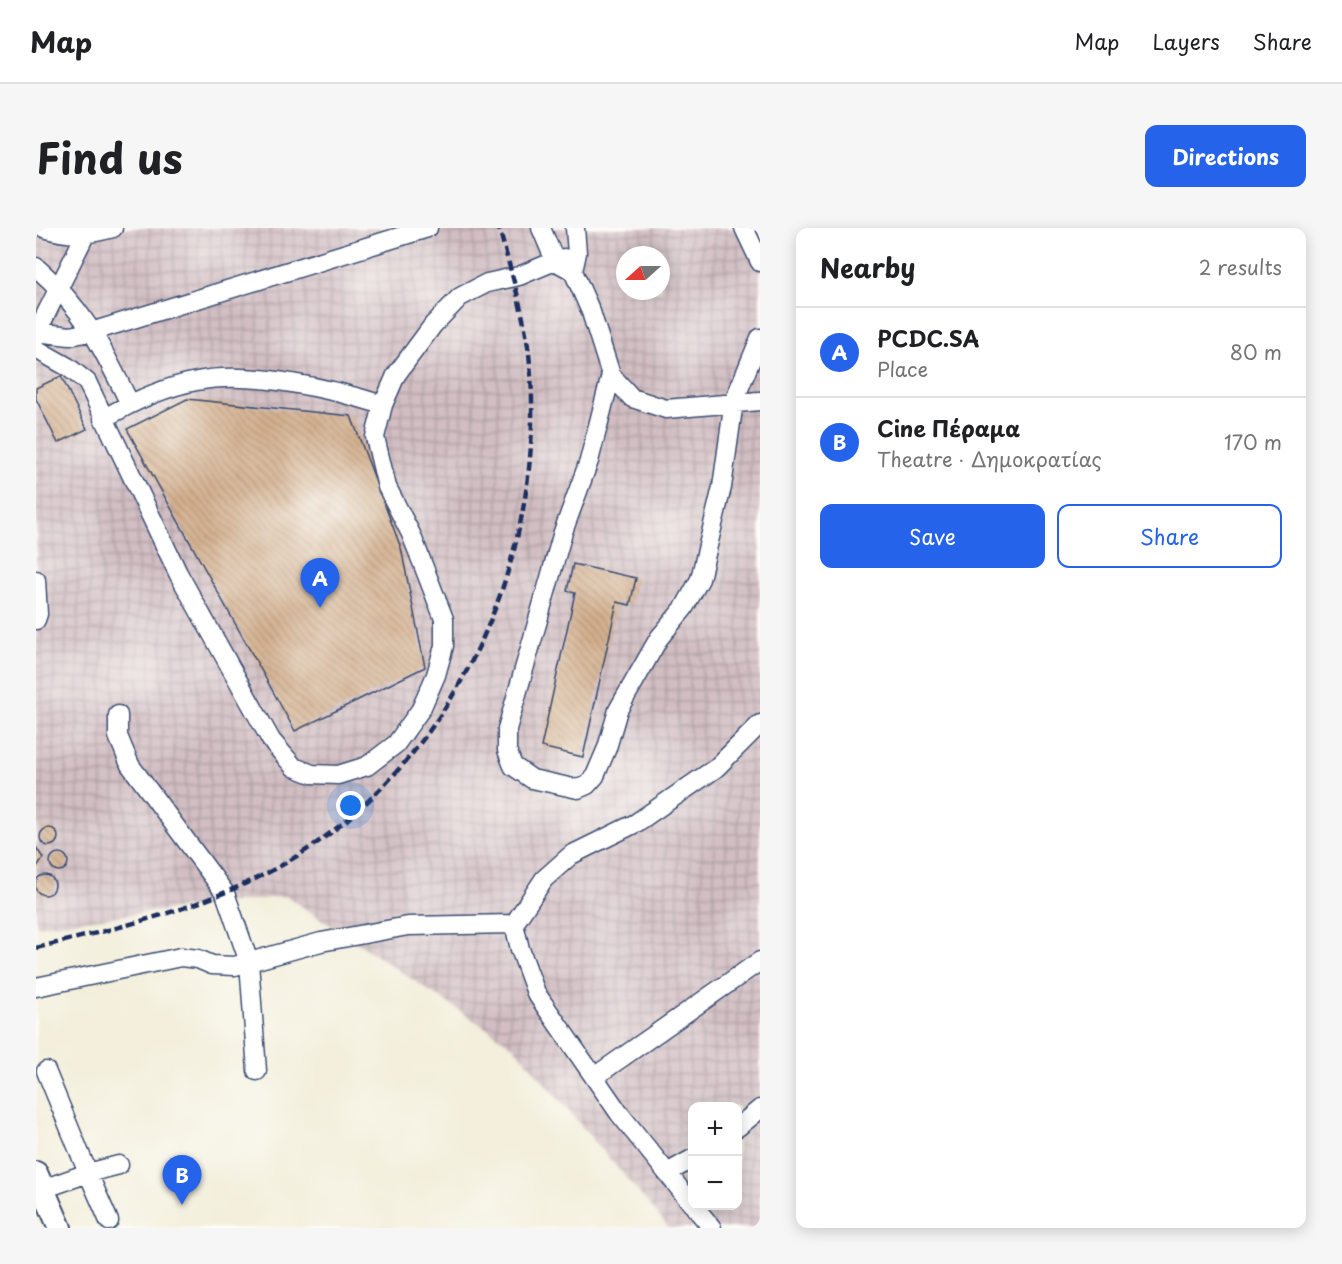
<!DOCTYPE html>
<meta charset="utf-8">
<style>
:root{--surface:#fff;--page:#f6f6f6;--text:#202124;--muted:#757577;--line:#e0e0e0;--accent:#2563eb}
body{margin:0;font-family:"Playpen Sans",sans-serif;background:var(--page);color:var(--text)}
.controls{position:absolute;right:18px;bottom:18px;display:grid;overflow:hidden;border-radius:12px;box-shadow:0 3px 15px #0003}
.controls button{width:54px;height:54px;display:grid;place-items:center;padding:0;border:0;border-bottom:2px solid var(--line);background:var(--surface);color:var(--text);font:30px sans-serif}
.compass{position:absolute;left:580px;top:18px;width:54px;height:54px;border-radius:50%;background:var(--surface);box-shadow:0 3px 15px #0003;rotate:249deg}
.you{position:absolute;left:315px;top:578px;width:21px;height:21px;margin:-15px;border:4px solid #fff;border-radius:50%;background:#1a73e8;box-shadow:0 0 0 9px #1a73e833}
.badge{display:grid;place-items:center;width:39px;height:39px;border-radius:50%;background:var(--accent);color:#fff;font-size:20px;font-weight:700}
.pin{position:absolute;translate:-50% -50px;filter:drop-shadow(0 2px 3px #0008)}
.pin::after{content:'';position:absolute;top:32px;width:21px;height:18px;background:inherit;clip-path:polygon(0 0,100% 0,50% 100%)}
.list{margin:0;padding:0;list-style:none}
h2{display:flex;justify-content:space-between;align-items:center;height:78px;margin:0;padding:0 24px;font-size:26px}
h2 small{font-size:20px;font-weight:400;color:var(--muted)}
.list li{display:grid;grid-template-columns:39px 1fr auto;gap:18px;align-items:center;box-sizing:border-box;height:90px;padding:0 24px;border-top:2px solid var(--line)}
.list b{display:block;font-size:22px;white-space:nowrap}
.list p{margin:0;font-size:20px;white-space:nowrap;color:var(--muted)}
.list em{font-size:20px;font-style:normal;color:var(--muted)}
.actions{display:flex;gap:12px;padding:18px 24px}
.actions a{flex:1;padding:14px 0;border:2px solid var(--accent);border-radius:12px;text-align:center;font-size:21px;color:var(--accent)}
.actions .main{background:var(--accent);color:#fff}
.map{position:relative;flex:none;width:724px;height:1000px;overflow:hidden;border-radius:12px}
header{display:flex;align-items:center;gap:36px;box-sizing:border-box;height:84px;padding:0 30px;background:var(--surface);border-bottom:2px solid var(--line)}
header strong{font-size:28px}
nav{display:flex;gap:33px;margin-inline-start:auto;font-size:21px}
.intro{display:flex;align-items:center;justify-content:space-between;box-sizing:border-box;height:144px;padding:0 36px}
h1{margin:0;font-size:42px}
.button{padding:15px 27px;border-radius:12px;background:var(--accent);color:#fff;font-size:21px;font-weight:700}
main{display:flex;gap:36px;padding:0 36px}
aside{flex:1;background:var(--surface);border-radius:12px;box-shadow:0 3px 15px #0003}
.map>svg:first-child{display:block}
.industrial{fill:url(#industrial-grid);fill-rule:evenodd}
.building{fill:url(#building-back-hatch)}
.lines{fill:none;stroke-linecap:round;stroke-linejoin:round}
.minor-casing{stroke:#3b4c71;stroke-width:21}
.major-casing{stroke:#3b4c71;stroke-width:26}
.minor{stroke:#fff;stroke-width:18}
.major{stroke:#fff;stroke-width:22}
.rail{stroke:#1b2f5e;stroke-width:4.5;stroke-dasharray:9 4.5;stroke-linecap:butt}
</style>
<header>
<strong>Map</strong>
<nav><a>Map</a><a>Layers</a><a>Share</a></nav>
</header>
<div class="intro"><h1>Find us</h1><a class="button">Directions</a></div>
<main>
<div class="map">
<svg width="724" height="1000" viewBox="0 0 724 1000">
<defs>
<pattern id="industrial-grid" width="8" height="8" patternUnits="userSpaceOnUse" patternTransform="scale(1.5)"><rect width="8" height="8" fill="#d2bec2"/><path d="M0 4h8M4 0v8" fill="none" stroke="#aa9ba1"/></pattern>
<pattern id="building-back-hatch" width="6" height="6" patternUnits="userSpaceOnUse" patternTransform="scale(1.5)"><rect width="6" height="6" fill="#d4b08e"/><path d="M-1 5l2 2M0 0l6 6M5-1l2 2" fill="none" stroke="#ab9077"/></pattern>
</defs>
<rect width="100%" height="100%" fill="#fdfcf7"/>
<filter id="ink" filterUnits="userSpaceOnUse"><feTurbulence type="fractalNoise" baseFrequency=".0167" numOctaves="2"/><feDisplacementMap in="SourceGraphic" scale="12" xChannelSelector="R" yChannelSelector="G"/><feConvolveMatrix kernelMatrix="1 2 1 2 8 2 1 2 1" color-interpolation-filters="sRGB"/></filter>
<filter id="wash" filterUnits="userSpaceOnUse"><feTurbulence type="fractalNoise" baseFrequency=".008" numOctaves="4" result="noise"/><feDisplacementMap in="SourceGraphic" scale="24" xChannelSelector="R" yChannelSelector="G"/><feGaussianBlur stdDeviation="1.35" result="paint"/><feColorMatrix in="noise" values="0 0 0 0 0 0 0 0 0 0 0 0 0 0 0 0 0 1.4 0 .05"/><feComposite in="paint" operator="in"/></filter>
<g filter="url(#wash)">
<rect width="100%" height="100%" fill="#f3efdc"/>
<path class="industrial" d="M 0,0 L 724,0 L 724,1000 L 633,1000 L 477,818 L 250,668 L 0,698 ZM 589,27 L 625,27 L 625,63 L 589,63 ZM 656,878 L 702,878 L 702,978 L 656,978 Z"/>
<g id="blocks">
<path class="building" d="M 25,148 L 51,201 L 22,215 L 0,171 L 0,160 Z
M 151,171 L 315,188 L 365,320 L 389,439 L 259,503 L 91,201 Z
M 537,336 L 600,350 L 594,377 L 581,374 L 547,529 L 505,519 L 539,365 L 531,363 Z
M4 609a9 9 0 1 1 18 0a9 9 0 1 1-18 0Z
M 0,619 L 7,630 L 0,640 Z
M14 634a9 9 0 1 1 18 0a9 9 0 1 1-18 0Z
M-1 657a10 10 0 1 1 20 0a10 10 0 1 1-20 0Z"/>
</g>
</g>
<g filter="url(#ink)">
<use href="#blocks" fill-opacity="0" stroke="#3b4c71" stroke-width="1.5"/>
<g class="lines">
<g class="minor-casing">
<path id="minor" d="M 8,0 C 32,8 52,7 77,0
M 505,0 L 519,33 L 528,30
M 539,0 L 541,25 L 537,43 L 555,84 L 575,147 L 553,233 L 527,304 L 471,501 L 471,522 L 477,538 L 496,551 L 542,561 L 551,557 L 559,548 L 571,520 L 582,482 L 623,410 L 648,380 L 664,351 L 686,259 L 698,173 L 724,110
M 708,0 L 724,34
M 0,39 C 49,82 66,119 94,176
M 0,104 L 34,108 L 58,103 L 392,0
M 1,104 L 49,7
M 0,121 L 32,139 L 51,154 L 142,345 L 235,512 L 258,539 L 276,546 L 302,547 L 331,538 L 360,516 L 385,481 L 400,447 L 408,418 L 408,391 L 375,306 L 351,259 L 339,209 L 347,177 L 360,147 L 397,97 L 424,69 L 451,55 L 483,48 L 519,33 L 537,43
M 575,147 L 596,170 L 630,181 L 724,173
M 67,191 C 96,174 128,159 161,153 C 213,142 297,161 347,177
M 0,352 L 2,386 L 0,392
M 82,487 L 82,508 L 94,537 L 189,665 L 213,734 L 221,843
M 478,696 L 508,651 L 535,627 L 600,595 L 680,540 L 724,496
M 0,759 L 145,729 L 162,731 L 176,737 L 199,738 L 285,714 L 372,698 L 478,696 L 484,721 L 500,765 L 583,885 L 656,976
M 10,843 L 52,945 L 83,937
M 558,849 L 724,733
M 702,899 L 724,881
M 631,945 L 656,931
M 7,961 L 52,945 L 73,993
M 658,978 L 676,1000"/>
</g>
<g class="major-casing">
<path id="major" d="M 0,945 L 24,1000"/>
</g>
<use href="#minor" class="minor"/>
<use href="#major" class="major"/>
<path class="rail" d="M 0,720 C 81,700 161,682 235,643 C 414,548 512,333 494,136 C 490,89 475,45 463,0"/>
</g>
</g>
</svg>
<div class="controls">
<button>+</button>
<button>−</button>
</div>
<svg class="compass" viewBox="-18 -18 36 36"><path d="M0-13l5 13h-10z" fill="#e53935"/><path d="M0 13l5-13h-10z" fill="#757577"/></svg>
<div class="you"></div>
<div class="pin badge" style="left:284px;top:380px">A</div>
<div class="pin badge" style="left:146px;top:977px">B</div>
</div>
<aside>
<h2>Nearby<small>2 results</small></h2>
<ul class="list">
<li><span class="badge">A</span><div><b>PCDC.SA</b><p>Place</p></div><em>80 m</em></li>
<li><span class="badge">B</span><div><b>Cine Πέραμα</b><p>Theatre · Δημοκρατίας</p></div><em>170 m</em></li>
</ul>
<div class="actions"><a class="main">Save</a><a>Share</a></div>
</aside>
</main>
